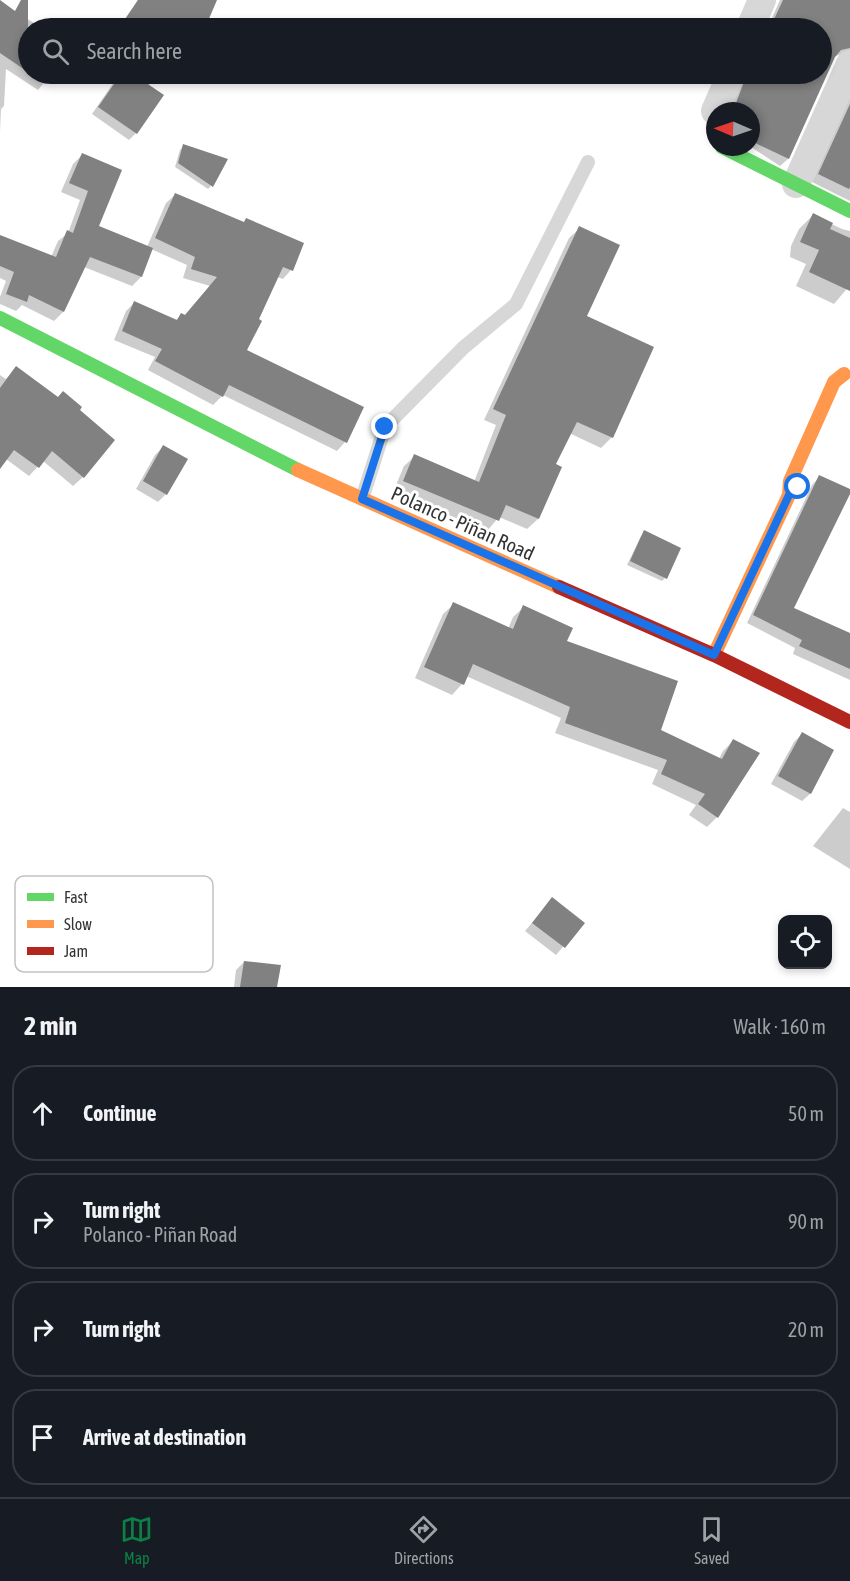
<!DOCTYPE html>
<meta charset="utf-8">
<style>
:root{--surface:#171b24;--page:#20242c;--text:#f1f3f6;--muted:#9ea1a6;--line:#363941;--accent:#0b8043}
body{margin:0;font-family:"Asap Condensed",sans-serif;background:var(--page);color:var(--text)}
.controls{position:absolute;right:18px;bottom:18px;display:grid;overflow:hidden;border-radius:12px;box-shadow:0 3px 9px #0003}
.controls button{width:54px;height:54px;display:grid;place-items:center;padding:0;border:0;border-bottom:2px solid var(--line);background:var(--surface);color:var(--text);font:30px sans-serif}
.compass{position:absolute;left:706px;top:102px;width:54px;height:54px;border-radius:50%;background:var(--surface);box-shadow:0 3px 9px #0003;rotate:272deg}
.stop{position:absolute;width:18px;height:18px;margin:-14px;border:4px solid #1a73e8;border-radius:50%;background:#fff}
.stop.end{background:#1a73e8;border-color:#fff;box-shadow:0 2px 6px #0008}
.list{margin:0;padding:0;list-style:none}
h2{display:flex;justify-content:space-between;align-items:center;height:78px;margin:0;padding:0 24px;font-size:26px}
h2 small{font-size:20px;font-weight:400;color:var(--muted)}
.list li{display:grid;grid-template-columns:39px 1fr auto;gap:18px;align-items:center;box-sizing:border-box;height:96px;margin:0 12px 12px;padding:0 12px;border:2px solid var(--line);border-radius:24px}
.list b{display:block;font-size:22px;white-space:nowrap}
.list p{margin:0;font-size:20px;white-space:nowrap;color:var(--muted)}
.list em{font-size:20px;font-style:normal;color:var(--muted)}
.icon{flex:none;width:33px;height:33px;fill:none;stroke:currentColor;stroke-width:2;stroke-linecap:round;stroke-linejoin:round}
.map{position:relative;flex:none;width:850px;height:987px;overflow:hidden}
.search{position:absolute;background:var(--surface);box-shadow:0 3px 9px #0003;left:18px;right:18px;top:18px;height:66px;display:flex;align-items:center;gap:15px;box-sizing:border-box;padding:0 21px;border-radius:33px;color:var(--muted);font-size:22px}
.sheet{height:510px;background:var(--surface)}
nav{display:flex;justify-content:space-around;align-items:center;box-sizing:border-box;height:84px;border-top:2px solid var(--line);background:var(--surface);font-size:16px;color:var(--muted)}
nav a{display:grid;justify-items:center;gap:3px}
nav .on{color:var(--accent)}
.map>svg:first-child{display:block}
.shadow{fill:#0003}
.building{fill:#818181}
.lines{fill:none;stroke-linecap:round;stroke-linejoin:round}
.lane{stroke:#d7d7d7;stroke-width:14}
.street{stroke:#d7d7d7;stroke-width:28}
.fast{stroke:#63d668;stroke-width:14}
.slow{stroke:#ff974d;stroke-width:14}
.jam{stroke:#b3261e;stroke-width:14}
.route{stroke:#1a73e8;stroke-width:8}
.labels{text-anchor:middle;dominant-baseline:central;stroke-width:6;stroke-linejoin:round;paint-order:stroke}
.street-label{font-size:20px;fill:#333;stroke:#fff}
.key{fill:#fff;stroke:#c2c2c2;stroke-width:1.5}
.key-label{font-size:16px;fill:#333}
</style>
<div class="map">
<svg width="850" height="987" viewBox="0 0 850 987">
<rect width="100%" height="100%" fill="#fff"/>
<path class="shadow" d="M 138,0 L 216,0 L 195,17 L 187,28 L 119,28 Z
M 780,0 L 850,0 L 850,57 L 839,55 L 833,57 L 788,159 L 780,166 L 751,147 L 751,111 L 730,111 L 740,74 L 822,74 L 822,28 L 764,28 L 771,20 Z
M 0,2 L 42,28 L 28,28 L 28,74 L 51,74 L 38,90 L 6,69 L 4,106 L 1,109 L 0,132 Z
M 107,74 L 157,74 L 148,86 L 136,133 L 129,140 L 92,114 L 116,79 Z
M 850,97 L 850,201 L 812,182 Z
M 184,146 L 211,186 L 208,189 L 175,167 L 180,150 Z
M 82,155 L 97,227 L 147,247 L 166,203 L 175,195 L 291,270 L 283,279 L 277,277 L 245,351 L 362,408 L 345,442 L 337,451 L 223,395 L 213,405 L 148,370 L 155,357 L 114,340 L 126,311 L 134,303 L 175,321 L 181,315 L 184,316 L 210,286 L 183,278 L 187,265 L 151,249 L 141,277 L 132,286 L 84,267 L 63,312 L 54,321 L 22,305 L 16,311 L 0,304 L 0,297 L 6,281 L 0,278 L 0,237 L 51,257 L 58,241 L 68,233 L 80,200 L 61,192 L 73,164 Z
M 813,215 L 842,229 L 850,231 L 850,285 L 834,304 L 796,286 L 806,264 L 790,257 L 791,246 L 799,229 Z
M 580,228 L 585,317 L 612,437 L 601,448 L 569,433 L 554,465 L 560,468 L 538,519 L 527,529 L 499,517 L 487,531 L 393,492 L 404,466 L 415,456 L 474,482 L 496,425 L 484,420 L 569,238 Z
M 16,368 L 58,399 L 78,410 L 83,477 L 73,486 L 43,461 L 29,476 L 6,459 L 0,467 L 0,375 L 6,379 Z
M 163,447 L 166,494 L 158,502 L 136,489 L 155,455 Z
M 819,477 L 792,609 L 850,635 L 850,680 L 793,654 L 795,648 L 747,623 L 812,485 Z
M 645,532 L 665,578 L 662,581 L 627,565 L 641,536 Z
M 454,604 L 508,629 L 513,617 L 524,607 L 565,642 L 659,731 L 719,759 L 723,751 L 733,741 L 758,754 L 717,817 L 707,827 L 689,815 L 696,805 L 652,784 L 658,770 L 555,733 L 561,718 L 466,676 L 462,684 L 452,695 L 415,678 L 443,614 Z
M 802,734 L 832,750 L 810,794 L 802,801 L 771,784 L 794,742 Z
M 843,808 L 850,812 L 850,869 L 813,846 Z
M 552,899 L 583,923 L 556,955 L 525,931 Z
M 244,962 L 276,987 L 234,987 L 236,970 Z"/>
<path class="building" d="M 0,0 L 15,11 L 21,0 L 28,0 L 28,72 L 0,53 Z
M 138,0 L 217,0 L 205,28 L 119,28 Z
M 783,0 L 850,0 L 850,48 L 841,50 L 835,57 L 789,159 L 751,141 L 751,111 L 733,111 L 747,74 L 822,74 L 822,28 L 770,28 Z
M 121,74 L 133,74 L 164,95 L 137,134 L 98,107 Z
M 850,104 L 850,187 L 849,189 L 818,174 Z
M 183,144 L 228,159 L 213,187 L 178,163 Z
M 82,153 L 122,170 L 99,226 L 153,248 L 142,277 L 90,257 L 64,312 L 29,295 L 27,302 L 6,294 L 14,272 L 0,266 L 0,235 L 56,257 L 67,230 L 73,233 L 88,191 L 69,183 Z
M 175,193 L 244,222 L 246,218 L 304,243 L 293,271 L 283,267 L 259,319 L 262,321 L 247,350 L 364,407 L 347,443 L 229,385 L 223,397 L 155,361 L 162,349 L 122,331 L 134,301 L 177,320 L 181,313 L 185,315 L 217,277 L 191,269 L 195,257 L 155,238 Z
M 813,213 L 833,223 L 830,229 L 850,238 L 850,291 L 809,272 L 819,250 L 800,242 Z
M 579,226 L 620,245 L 587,316 L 654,347 L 613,438 L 577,422 L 556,464 L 562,467 L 539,519 L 506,505 L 499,521 L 403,481 L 414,454 L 479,482 L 506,415 L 493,409 Z
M 16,366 L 58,397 L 63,391 L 82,407 L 80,410 L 115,440 L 84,478 L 52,451 L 39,468 L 14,450 L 0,469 L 0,388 Z
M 163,445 L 188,459 L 167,495 L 143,481 Z
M 819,475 L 850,489 L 850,494 L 794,608 L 850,633 L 850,669 L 799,646 L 802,640 L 753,615 Z
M 644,530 L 681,548 L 667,579 L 630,561 Z
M 453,602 L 513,629 L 523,605 L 573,628 L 567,641 L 678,681 L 661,730 L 722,759 L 733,739 L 760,753 L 718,818 L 698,804 L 705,794 L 661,774 L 667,760 L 565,723 L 570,707 L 473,664 L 464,685 L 424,667 Z
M 802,732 L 834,750 L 811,794 L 778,776 Z
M 552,897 L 585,923 L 565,948 L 532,923 Z
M 244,961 L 281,965 L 277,987 L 240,987 Z"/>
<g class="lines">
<path class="lane" d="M 362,499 L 385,427 L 463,348 L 516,304 L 588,162"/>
<path class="street" d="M 750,28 L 762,0
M 715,111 L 731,74
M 796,184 L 850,64"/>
<path class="fast" d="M 722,147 L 850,211
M 0,318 L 298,470"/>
<path class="slow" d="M 298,470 L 559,587
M 714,655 L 789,495 L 790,481 L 834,382 L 844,374"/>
<path class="jam" d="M 559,587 L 714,655 L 850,722"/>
</g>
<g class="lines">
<path class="route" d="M 385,427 L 362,499 L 714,655 L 789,495 L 798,487"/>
</g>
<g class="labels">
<g class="street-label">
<text transform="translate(463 523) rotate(24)">Polanco - Piñan Road</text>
</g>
</g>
<rect x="15" y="876" width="198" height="96" rx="9" class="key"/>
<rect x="27" y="893" width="27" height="8" fill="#63d668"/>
<rect x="27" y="920" width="27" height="8" fill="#ff974d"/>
<rect x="27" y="947" width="27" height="8" fill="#b3261e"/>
<g class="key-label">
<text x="64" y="903">Fast</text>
<text x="64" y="930">Slow</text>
<text x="64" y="957">Jam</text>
</g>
</svg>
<div class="controls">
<button><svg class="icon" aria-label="locate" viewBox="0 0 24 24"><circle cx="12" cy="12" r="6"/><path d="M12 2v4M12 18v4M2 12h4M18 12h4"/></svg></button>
</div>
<svg class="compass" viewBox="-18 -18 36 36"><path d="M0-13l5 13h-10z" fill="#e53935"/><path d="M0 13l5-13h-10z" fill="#9ea1a6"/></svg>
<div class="stop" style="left:798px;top:487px"></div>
<div class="stop end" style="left:385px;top:427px"></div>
<div class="search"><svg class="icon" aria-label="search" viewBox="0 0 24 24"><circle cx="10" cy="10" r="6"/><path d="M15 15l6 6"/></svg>Search here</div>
</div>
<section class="sheet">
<h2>2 min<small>Walk · 160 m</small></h2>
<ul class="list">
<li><svg class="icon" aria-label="ahead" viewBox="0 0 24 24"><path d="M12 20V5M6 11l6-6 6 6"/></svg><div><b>Continue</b></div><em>50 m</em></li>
<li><svg class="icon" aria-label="right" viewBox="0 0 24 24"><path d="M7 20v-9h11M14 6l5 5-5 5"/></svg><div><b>Turn right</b><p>Polanco - Piñan Road</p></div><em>90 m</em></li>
<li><svg class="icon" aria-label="right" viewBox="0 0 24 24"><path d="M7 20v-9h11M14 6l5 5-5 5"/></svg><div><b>Turn right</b></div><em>20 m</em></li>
<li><svg class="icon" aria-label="arrive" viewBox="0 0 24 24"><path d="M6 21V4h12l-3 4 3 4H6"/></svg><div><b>Arrive at destination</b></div></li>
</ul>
</section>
<nav>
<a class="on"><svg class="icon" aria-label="map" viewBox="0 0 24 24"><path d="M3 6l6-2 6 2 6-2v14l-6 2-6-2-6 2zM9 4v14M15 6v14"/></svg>Map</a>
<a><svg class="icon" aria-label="directions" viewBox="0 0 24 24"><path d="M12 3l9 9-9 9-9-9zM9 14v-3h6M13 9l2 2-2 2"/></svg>Directions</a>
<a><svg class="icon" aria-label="saved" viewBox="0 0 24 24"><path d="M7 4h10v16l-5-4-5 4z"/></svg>Saved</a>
</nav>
